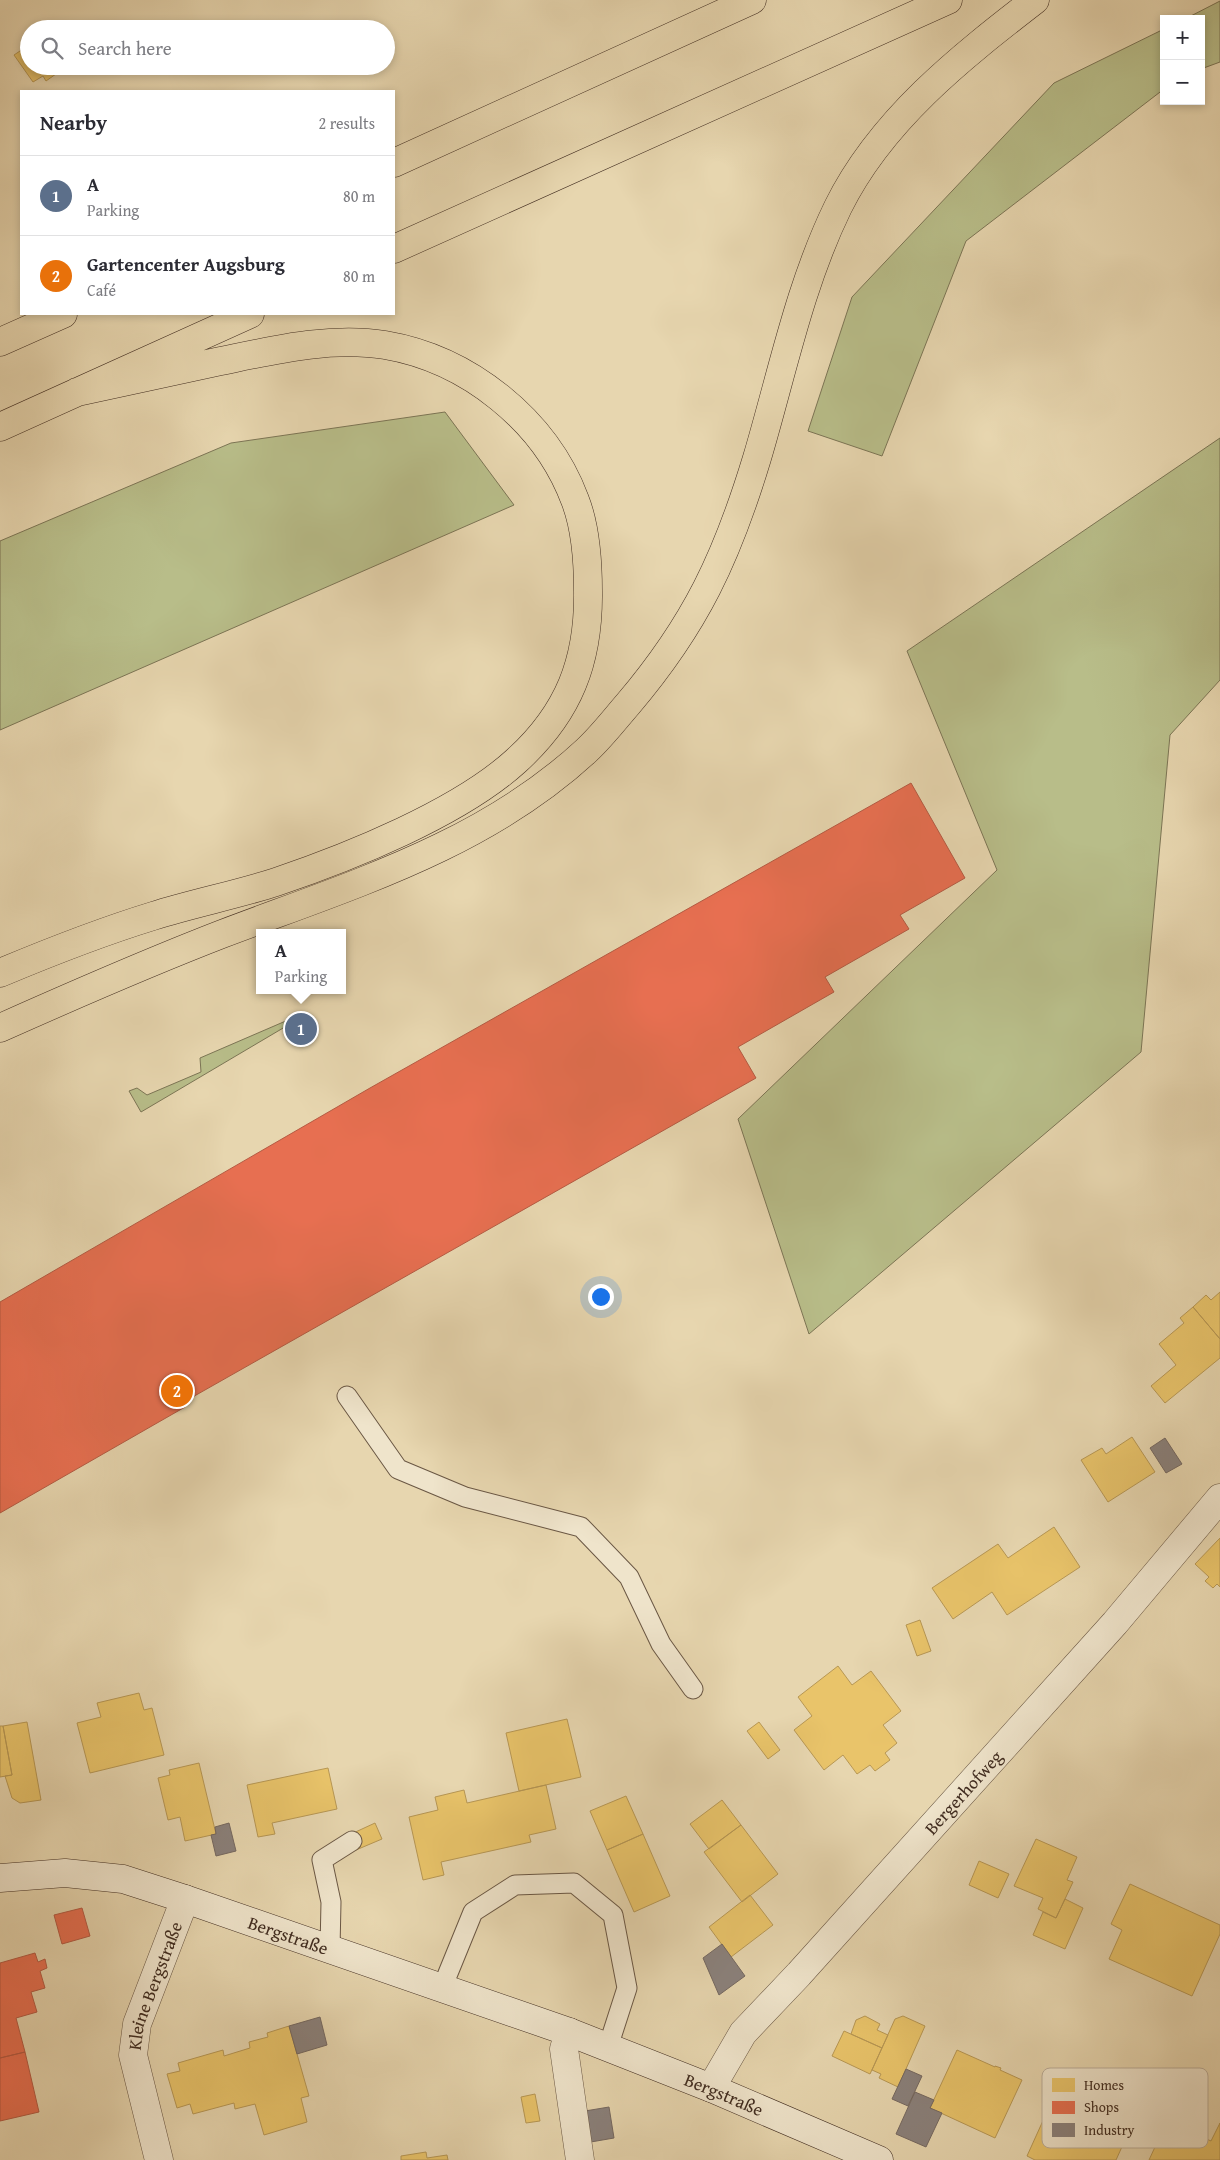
<!DOCTYPE html>
<meta charset="utf-8">
<style>
:root{--surface:#fff;--page:#f7f7f7;--text:#2b2b33;--muted:#7c7c81;--line:#e1e1e2;--accent:#8f2418}
body{margin:0;font-family:"Gentium Book Plus",serif;background:var(--page);color:var(--text)}
.controls{position:absolute;right:15px;top:15px;display:grid;overflow:hidden;border-radius:0px;box-shadow:0 2px 8px #0003}
.controls button{width:45px;height:45px;display:grid;place-items:center;padding:0;border:0;border-bottom:1px solid var(--line);background:var(--surface);color:var(--text);font:25px sans-serif}
.you{position:absolute;left:600px;top:1296px;width:18px;height:18px;margin:-12px;border:4px solid #fff;border-radius:50%;background:#1a73e8;box-shadow:0 0 0 8px #1a73e833}
.badge{display:grid;place-items:center;width:32px;height:32px;border-radius:50%;background:var(--accent);color:#fff;font-size:16px;font-weight:700}
.pin{position:absolute;translate:-50% -50%;border:2px solid #fff;box-shadow:0 1px 5px #0006}
.popup{position:absolute;left:256px;top:929px;width:90px;height:65px;box-sizing:border-box;display:grid;place-content:center;border-radius:0px;background:var(--surface);filter:drop-shadow(0 1px 4px #0005);font-size:16px;white-space:nowrap;color:var(--muted)}
.popup b{font-size:19px;color:var(--text)}
.popup::after{content:'';position:absolute;left:50%;top:100%;margin-left:-10px;border:10px solid transparent;border-top-color:var(--surface)}
.list{margin:0;padding:0;list-style:none}
h2{display:flex;justify-content:space-between;align-items:center;height:65px;margin:0;padding:0 20px;font-size:21px}
h2 small{font-size:16px;font-weight:400;color:var(--muted)}
.list li{display:grid;grid-template-columns:32px 1fr auto;gap:15px;align-items:center;box-sizing:border-box;height:80px;padding:0 20px;border-top:1px solid var(--line)}
.list b{display:block;font-size:19px;white-space:nowrap}
.list p{margin:0;font-size:16px;white-space:nowrap;color:var(--muted)}
.list em{font-size:16px;font-style:normal;color:var(--muted)}
.icon{flex:none;width:28px;height:28px;fill:none;stroke:currentColor;stroke-width:2;stroke-linecap:round;stroke-linejoin:round}
.map{position:relative;flex:none;width:1220px;height:2160px;overflow:hidden}
.search{position:absolute;background:var(--surface);box-shadow:0 2px 8px #0003;left:20px;top:20px;width:375px;height:55px;display:flex;align-items:center;gap:12px;box-sizing:border-box;padding:0 18px;border-radius:28px;color:var(--muted);font-size:19px}
.panel{position:absolute;background:var(--surface);box-shadow:0 2px 8px #0003;left:20px;top:90px;width:375px;height:225px;border-radius:0px}
.map>svg:first-child{display:block}
.green{fill:#b8bd89;stroke:#7c7555}
.homes{fill:#e9c46a;stroke:#b79754}
.shops{fill:#e76f51;stroke:#b55b43}
.industry{fill:#8a817c;stroke:#746861}
.lines{fill:none;stroke-linecap:round;stroke-linejoin:round}
.service-casing{stroke:#6a5744;stroke-width:21}
.minor-casing{stroke:#6a5744;stroke-width:29}
.secondary-casing{stroke:#412d21;stroke-width:29}
.motorway-casing{stroke:#412d21;stroke-width:29}
.service{stroke:#efe4cb;stroke-width:19}
.minor{stroke:#efe4cb;stroke-width:28}
.secondary{stroke:#efe4cb;stroke-width:28}
.motorway{stroke:#e7d6af;stroke-width:28}
.labels{text-anchor:middle;dominant-baseline:central;stroke-width:5;stroke-linejoin:round;paint-order:stroke}
.street-label{font-size:18px;fill:#412d21;stroke:#efe4cb}
.key{fill:#efe4cb;stroke:#bbad98;stroke-width:1}
.key-label{font-size:14px;fill:#412d21}
</style>
<div class="map">
<svg width="1220" height="2160" viewBox="0 0 1220 2160">
<rect width="100%" height="100%" fill="#e7d6af"/>
<filter id="stains"><feTurbulence type="fractalNoise" baseFrequency=".004" numOctaves="4"/><feColorMatrix values="0 0 0 0 .2 0 0 0 0 .09 0 0 0 0 .02 0 0 0 .5 -.17"/></filter>
<radialGradient id="worn" r=".72"><stop offset=".6" stop-color="#630" stop-opacity="0"/><stop offset="1" stop-color="#630" stop-opacity=".3"/></radialGradient>
<path class="green" d="M 1220,1 L 1220,62 L 1201,69 L 1201,19 L 1185,19 Z
M 1164,29 L 1164,89 L 966,241 L 882,456 L 808,431 L 852,297 L 1054,83 Z
M 445,412 L 514,505 L 0,730 L 0,541 L 231,443 Z
M 1220,438 L 1220,680 L 1170,735 L 1141,1052 L 809,1334 L 738,1119 L 997,870 L 907,651 Z
M 295,1017 L 295,1021 L 141,1112 L 129,1091 L 137,1088 L 147,1095 L 201,1072 L 200,1058 Z"/>
<path class="homes" d="M 29,45 L 29,66 L 61,66 L 63,69 L 46,81 L 43,76 L 33,82 L 14,55 Z
M 1220,1292 L 1220,1339 L 1193,1307 L 1206,1295 L 1211,1300 Z
M 1193,1307 L 1220,1339 L 1220,1358 L 1165,1403 L 1151,1386 L 1176,1365 L 1159,1344 L 1184,1323 L 1180,1318 Z
M 1132,1437 L 1155,1472 L 1108,1502 L 1081,1460 L 1102,1448 L 1106,1454 Z
M 1054,1527 L 1080,1567 L 1007,1615 L 992,1592 L 953,1619 L 932,1588 L 998,1544 L 1008,1558 Z
M 1220,1538 L 1220,1587 L 1217,1584 L 1213,1588 L 1205,1581 L 1209,1577 L 1195,1564 Z
M 920,1620 L 931,1651 L 917,1656 L 906,1625 Z
M 838,1666 L 852,1685 L 871,1671 L 901,1711 L 883,1725 L 897,1743 L 885,1753 L 890,1760 L 875,1771 L 870,1765 L 857,1774 L 843,1755 L 824,1770 L 794,1730 L 812,1716 L 798,1697 Z
M 139,1693 L 144,1710 L 152,1708 L 164,1755 L 90,1773 L 77,1723 L 101,1717 L 97,1703 Z
M 567,1719 L 581,1777 L 519,1791 L 506,1733 Z
M 27,1722 L 41,1800 L 20,1803 L 12,1798 L 5,1776 L 12,1775 L 3,1726 Z
M 759,1722 L 780,1750 L 768,1759 L 747,1731 Z
M 0,1726 L 3,1726 L 12,1775 L 0,1777 Z
M 199,1763 L 216,1834 L 185,1841 L 180,1817 L 168,1820 L 158,1778 L 170,1775 L 169,1770 Z
M 328,1768 L 337,1809 L 272,1823 L 275,1834 L 258,1837 L 247,1785 Z
M 546,1785 L 556,1829 L 529,1835 L 531,1842 L 441,1862 L 444,1875 L 423,1880 L 409,1817 L 438,1810 L 435,1797 L 464,1790 L 467,1803 Z
M 626,1796 L 643,1834 L 607,1850 L 590,1811 Z
M 722,1800 L 741,1825 L 709,1849 L 690,1824 Z
M 375,1823 L 382,1839 L 356,1850 L 349,1835 Z
M 741,1825 L 778,1874 L 742,1902 L 704,1852 Z
M 643,1834 L 670,1896 L 634,1912 L 607,1850 Z
M 1036,1839 L 1077,1857 L 1067,1880 L 1073,1882 L 1056,1918 L 1038,1909 L 1043,1898 L 1014,1886 Z
M 979,1861 L 1009,1874 L 998,1898 L 969,1885 Z
M 1130,1884 L 1220,1925 L 1220,1934 L 1192,1996 L 1109,1959 L 1122,1930 L 1111,1924 Z
M 750,1895 L 773,1925 L 731,1957 L 709,1927 Z
M 1065,1899 L 1083,1908 L 1065,1949 L 1033,1935 L 1043,1912 L 1056,1918 Z
M 865,2016 L 880,2024 L 877,2030 L 888,2035 L 882,2048 L 851,2034 L 856,2020 Z
M 903,2016 L 925,2026 L 898,2087 L 879,2078 L 881,2074 L 872,2070 L 895,2019 Z
M 289,2026 L 309,2096 L 301,2098 L 307,2122 L 264,2135 L 255,2104 L 235,2109 L 234,2103 L 193,2114 L 190,2104 L 177,2108 L 167,2074 L 180,2071 L 178,2063 L 223,2050 L 224,2056 L 250,2048 L 249,2042 L 268,2037 L 267,2033 Z
M 844,2031 L 882,2048 L 870,2074 L 832,2056 Z
M 957,2050 L 995,2067 L 995,2066 L 1001,2068 L 1000,2070 L 1022,2080 L 995,2138 L 930,2108 Z
M 535,2094 L 540,2121 L 526,2123 L 521,2097 Z
M 1104,2104 L 1135,2118 L 1116,2160 L 1035,2160 L 1027,2156 L 1046,2114 L 1091,2134 Z
M 1167,2121 L 1211,2141 L 1220,2123 L 1220,2160 L 1149,2160 Z
M 426,2152 L 427,2158 L 447,2155 L 448,2160 L 401,2160 L 401,2156 Z"/>
<path class="shops" d="M 911,783 L 965,878 L 900,915 L 909,929 L 825,977 L 834,992 L 738,1047 L 756,1078 L 182,1403 L 185,1407 L 0,1513 L 0,1302 L 370,1088 Z
M 82,1908 L 90,1936 L 62,1944 L 54,1915 Z
M 35,1953 L 38,1962 L 45,1959 L 47,1968 L 40,1971 L 45,1988 L 31,1992 L 37,2012 L 16,2018 L 25,2052 L 0,2058 L 0,1963 Z
M 25,2052 L 39,2112 L 0,2121 L 0,2058 Z"/>
<path class="industry" d="M 1165,1438 L 1182,1464 L 1166,1473 L 1150,1448 Z
M 229,1823 L 236,1851 L 216,1856 L 211,1835 L 216,1834 L 215,1827 Z
M 722,1944 L 745,1976 L 719,1995 L 703,1958 Z
M 320,2017 L 327,2045 L 297,2054 L 289,2026 Z
M 906,2069 L 922,2076 L 908,2106 L 892,2099 Z
M 915,2092 L 934,2100 L 930,2108 L 942,2113 L 926,2147 L 896,2134 Z
M 609,2107 L 614,2138 L 585,2143 L 579,2112 Z"/>
<g class="lines">
<g class="service-casing">
<path id="service" d="M 347,1396 L 398,1469 L 465,1497 L 581,1527 L 629,1577 L 661,1644 L 693,1689
M 330,1949 L 331,1902 L 322,1860 L 352,1841
M 442,1988 L 473,1912 L 515,1885 L 574,1883 L 613,1915 L 627,1988 L 608,2047"/>
</g>
<g class="minor-casing">
<g id="minor">
<path d="M 569,2032 L 564,2049 L 580,2160"/>
<path id="s1" d="M 711,2088 L 743,2033 L 799,1974 L 1115,1623 L 1220,1498"/>
<path id="s2" d="M 159,2160 L 133,2055 L 137,2024 L 185,1899"/>
</g>
</g>
<g class="secondary-casing">
<g id="secondary">
<path id="s3" d="M 0,1878 L 65,1873 L 123,1879 L 185,1899 L 569,2032 L 711,2088 L 879,2160"/>
</g>
</g>
<g class="motorway-casing">
<path id="motorway" d="M 394,163 L 752,0
M 394,249 L 948,0
M 0,342 L 63,314
M 0,427 L 250,314
M 0,973 C 50,952 101,932 153,916 C 194,903 236,895 276,882 C 350,857 459,813 516,761 C 569,713 589,661 588,591 C 588,561 586,528 575,500 C 545,420 468,359 385,345 C 329,336 270,351 216,362 C 170,372 123,382 77,392
M 0,1028 C 74,995 147,963 222,934 C 351,885 484,846 587,750 C 602,736 615,719 628,704 C 696,624 727,557 757,458 C 782,374 799,287 838,207 C 881,120 960,58 1035,0"/>
</g>
<use href="#service" class="service"/>
<use href="#minor" class="minor"/>
<use href="#secondary" class="secondary"/>
<use href="#motorway" class="motorway"/>
</g>
<g class="labels">
<g class="street-label">
<text stroke="none"><textPath href="#s1" startOffset="390">Bergerhofweg</textPath></text>
<text stroke="none"><textPath href="#s3" startOffset="298">Bergstraße</textPath></text>
<text stroke="none"><textPath href="#s2" startOffset="181">Kleine Bergstraße</textPath></text>
<text stroke="none"><textPath href="#s3" startOffset="762">Bergstraße</textPath></text>
</g>
</g>
<rect x="1042" y="2068" width="166" height="80" rx="8" class="key"/>
<rect x="1052" y="2078" width="23" height="14" fill="#e9c46a"/>
<rect x="1052" y="2101" width="23" height="13" fill="#e76f51"/>
<rect x="1052" y="2123" width="23" height="14" fill="#8a817c"/>
<g class="key-label">
<text x="1084" y="2090">Homes</text>
<text x="1084" y="2112">Shops</text>
<text x="1084" y="2135">Industry</text>
</g>
<rect width="100%" height="100%" filter="url(#stains)"/>
<rect width="100%" height="100%" fill="url(#worn)"/>
</svg>
<div class="controls">
<button>+</button>
<button>−</button>
</div>
<div class="you"></div>
<div class="pin badge" style="left:301px;top:1029px;background:#5c6f8a">1</div>
<div class="popup"><b>A</b>Parking</div>
<div class="pin badge" style="left:177px;top:1391px;background:#e8710a">2</div>
<div class="search"><svg class="icon" aria-label="search" viewBox="0 0 24 24"><circle cx="10" cy="10" r="6"/><path d="M15 15l6 6"/></svg>Search here</div>
<section class="panel">
<h2>Nearby<small>2 results</small></h2>
<ul class="list">
<li><span class="badge" style="background:#5c6f8a">1</span><div><b>A</b><p>Parking</p></div><em>80 m</em></li>
<li><span class="badge" style="background:#e8710a">2</span><div><b>Gartencenter Augsburg</b><p>Café</p></div><em>80 m</em></li>
</ul>
</section>
</div>
